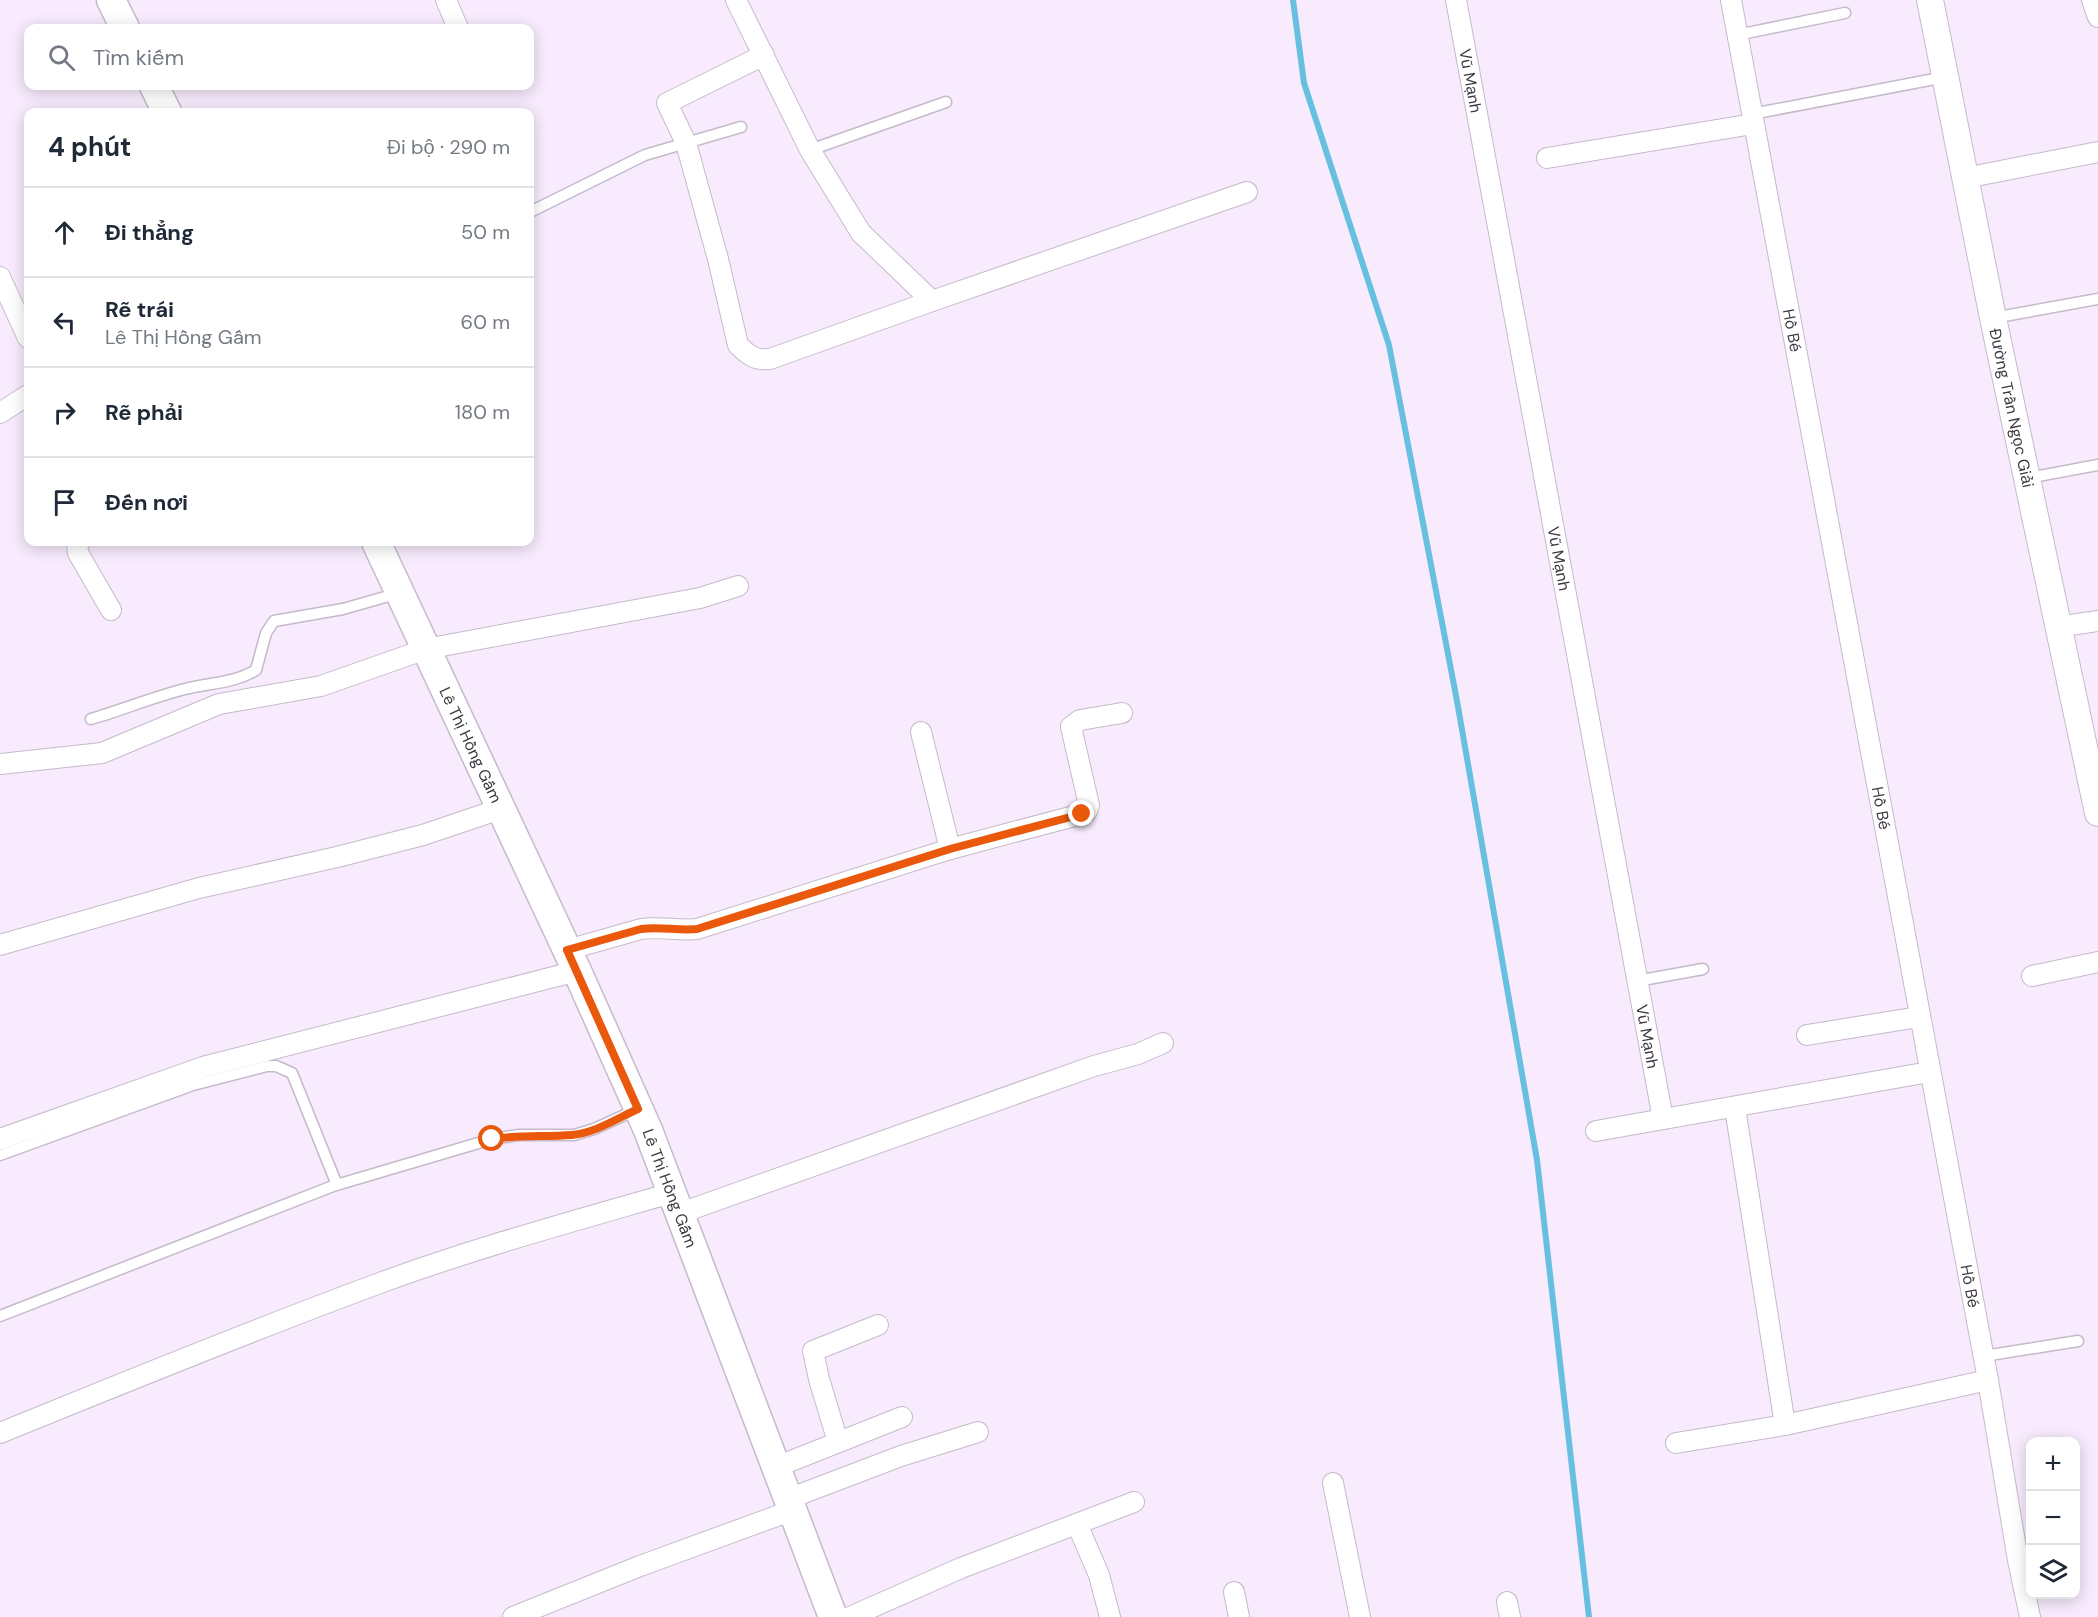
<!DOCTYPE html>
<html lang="vi">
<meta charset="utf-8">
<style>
:root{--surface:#fff;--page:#f6f6f7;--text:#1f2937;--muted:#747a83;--line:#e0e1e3}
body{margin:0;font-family:"DM Sans",sans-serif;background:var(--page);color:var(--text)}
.controls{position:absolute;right:18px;bottom:18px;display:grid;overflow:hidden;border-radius:12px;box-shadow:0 3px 15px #0003}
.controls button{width:54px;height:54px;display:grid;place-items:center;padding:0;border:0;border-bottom:2px solid var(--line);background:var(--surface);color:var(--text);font:30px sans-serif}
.stop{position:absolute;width:18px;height:18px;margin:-14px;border:4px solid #ea580c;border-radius:50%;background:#fff}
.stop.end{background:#ea580c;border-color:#fff;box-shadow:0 2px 6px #0008}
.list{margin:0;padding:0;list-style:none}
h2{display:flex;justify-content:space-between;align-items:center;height:78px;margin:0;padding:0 24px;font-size:26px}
h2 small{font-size:20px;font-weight:400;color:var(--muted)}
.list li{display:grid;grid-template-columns:39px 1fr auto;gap:18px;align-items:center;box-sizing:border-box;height:90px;padding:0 24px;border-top:2px solid var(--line)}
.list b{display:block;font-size:22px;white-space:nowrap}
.list p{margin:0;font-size:20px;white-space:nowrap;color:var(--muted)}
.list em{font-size:20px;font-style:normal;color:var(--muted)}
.icon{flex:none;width:33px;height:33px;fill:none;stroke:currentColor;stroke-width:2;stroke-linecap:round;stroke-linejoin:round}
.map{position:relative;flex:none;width:2098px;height:1617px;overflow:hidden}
.search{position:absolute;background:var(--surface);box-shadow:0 3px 15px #0003;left:24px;top:24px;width:510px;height:66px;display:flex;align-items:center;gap:15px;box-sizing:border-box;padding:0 21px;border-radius:12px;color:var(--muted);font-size:22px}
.panel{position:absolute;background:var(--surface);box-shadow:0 3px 15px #0003;left:24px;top:108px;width:510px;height:438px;border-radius:12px}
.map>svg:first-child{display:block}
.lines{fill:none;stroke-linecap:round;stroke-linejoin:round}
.stream{stroke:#67c0e0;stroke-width:6}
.service-casing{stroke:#c5bacb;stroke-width:13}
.minor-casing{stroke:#c5bacb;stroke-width:22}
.tertiary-casing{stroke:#c5bacb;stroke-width:28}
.secondary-casing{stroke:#c5bacb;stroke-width:31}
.service{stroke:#fff;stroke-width:10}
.minor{stroke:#fff;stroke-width:20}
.tertiary{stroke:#fff;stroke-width:26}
.secondary{stroke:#fff;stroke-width:28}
.route{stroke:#ea580c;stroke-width:8}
.labels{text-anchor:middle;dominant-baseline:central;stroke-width:5;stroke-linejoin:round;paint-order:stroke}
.street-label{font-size:16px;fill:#3e3940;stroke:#fefefe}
</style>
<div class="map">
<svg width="2098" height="1617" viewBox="0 0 2098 1617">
<rect width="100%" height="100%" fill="#f7ebfd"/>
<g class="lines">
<path class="stream" d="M 1293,0 L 1304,83 L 1389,345 L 1457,701 L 1537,1160 L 1589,1617"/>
<g class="service-casing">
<path id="service" d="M 1737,35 L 1845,13
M 1752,114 L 1945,77
M 810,150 L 946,102
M 530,212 L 645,155 L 741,127
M 1993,318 L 2098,299
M 2028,478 L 2098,465
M 91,719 C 122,710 153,697 185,689 C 209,683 235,683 256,670 L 266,633 L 274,621 L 343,609 L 399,593
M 1637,981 L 1703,969
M 0,1155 L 193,1085 L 267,1066 L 276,1066 L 292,1073 L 337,1185
M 0,1316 L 333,1186 L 492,1139 L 519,1135 L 574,1135 L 594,1129 L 638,1109
M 1984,1356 L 2078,1341"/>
</g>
<g class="minor-casing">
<g id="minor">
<path d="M 446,0 L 458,28"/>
<path d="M 736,0 L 810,150 L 861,233 L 932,301"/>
<path id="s1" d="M 1456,0 L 1663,1119"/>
<path id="s2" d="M 1731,0 L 1988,1380 L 2018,1560 L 2030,1617"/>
<path d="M 2092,0 L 2098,17"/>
<path d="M 764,55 L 667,103 L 686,143 L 718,259 L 738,345 C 748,355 756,361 770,359 L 932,301 L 1247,192"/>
<path d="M 1547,158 L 1753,124"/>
<path d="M 1965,178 L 2098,152"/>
<path d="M 0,277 L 28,338"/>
<path d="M 0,413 L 28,395"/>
<path d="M 80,542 L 77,545 L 78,553 L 111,610"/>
<path d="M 2058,627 L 2098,621"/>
<path d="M 921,732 L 950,849"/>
<path d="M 0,764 L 102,753 L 219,704 L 321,686 L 426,649 L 700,598 L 738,586"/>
<path d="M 0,945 L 199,888 L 337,857 L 423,835 L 500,809"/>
<path d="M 567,950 L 641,929 C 659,926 678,931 697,929 L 950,849 L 1082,814 L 1087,811 L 1089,805 L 1071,727 L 1080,720 L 1122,713"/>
<path d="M 2032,976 L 2098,962"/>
<path d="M 1807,1035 L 1919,1017"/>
<path d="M 1735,1108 L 1785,1425"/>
<path d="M 1596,1131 L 1929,1072"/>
<path d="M 0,1139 L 203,1067 L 577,971"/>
<path d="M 678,1214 L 1094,1066 L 1138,1054 L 1163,1043"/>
<path d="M 0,1433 C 126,1382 252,1330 380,1283 C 475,1248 574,1221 671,1193"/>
<path d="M 838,1442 L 819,1379 L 813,1351 L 878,1325"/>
<path d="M 1676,1443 L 1785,1425 L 1988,1380"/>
<path d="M 776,1467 L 902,1417"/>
<path d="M 1333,1483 L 1360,1617"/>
<path d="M 788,1499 L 901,1456 L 978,1432"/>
<path d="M 1077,1524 L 1099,1575 L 1110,1617"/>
<path d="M 1234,1592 L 1239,1617"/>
<path d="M 1507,1602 L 1510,1617"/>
<path d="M 513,1617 L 640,1566 L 793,1510"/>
<path d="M 850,1617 L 961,1568 L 1134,1502"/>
</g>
</g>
<g class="tertiary-casing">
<g id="tertiary">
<path id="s3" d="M 1930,0 L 1993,318 L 2098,813"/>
</g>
</g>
<g class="secondary-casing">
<g id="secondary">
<path d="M 111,0 L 125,28"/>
<path d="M 154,86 L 167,112"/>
<path id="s4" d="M 376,542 L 577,971 L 648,1130 L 833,1617"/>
</g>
</g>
<use href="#service" class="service"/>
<use href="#minor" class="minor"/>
<use href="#tertiary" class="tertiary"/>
<use href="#secondary" class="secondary"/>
</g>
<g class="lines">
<path class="route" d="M 492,1139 C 520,1135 545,1137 572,1135 C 595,1133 618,1118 638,1109 L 567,950 L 641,929 C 659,926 678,931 697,929 L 950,849 L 1082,814"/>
</g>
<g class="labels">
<g class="street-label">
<text stroke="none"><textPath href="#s1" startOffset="82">Vũ Mạnh</textPath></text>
<text stroke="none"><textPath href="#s2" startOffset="336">Hồ Bé</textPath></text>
<text stroke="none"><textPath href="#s3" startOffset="416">Đường Trần Ngọc Giải</textPath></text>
<text stroke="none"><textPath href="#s1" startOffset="568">Vũ Mạnh</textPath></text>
<text stroke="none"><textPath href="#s4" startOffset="224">Lê Thị Hồng Gấm</textPath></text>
<text stroke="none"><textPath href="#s2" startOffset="822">Hồ Bé</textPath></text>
<text stroke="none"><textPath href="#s1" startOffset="1054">Vũ Mạnh</textPath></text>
<text stroke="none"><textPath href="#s4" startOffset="710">Lê Thị Hồng Gấm</textPath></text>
<text stroke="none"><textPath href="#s2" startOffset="1308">Hồ Bé</textPath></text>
</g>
</g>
</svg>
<div class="controls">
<button>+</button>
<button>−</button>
<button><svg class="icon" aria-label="layers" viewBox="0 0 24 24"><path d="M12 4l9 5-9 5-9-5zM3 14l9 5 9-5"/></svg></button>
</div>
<div class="stop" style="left:492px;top:1139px"></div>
<div class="stop end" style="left:1082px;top:814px"></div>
<div class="search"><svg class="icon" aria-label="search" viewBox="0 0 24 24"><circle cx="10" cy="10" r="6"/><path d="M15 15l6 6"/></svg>Tìm kiếm</div>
<section class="panel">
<h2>4 phút<small>Đi bộ · 290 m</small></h2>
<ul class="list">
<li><svg class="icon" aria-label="ahead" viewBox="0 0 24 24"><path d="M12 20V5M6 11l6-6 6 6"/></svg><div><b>Đi thẳng</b></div><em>50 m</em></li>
<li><svg class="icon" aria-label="left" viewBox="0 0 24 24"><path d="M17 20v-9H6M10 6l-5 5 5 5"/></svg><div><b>Rẽ trái</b><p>Lê Thị Hồng Gấm</p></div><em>60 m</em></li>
<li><svg class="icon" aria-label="right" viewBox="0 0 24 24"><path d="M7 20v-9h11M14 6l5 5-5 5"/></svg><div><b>Rẽ phải</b></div><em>180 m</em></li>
<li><svg class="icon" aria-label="arrive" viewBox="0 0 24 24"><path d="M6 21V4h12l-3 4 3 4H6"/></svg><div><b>Đến nơi</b></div></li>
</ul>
</section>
</div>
